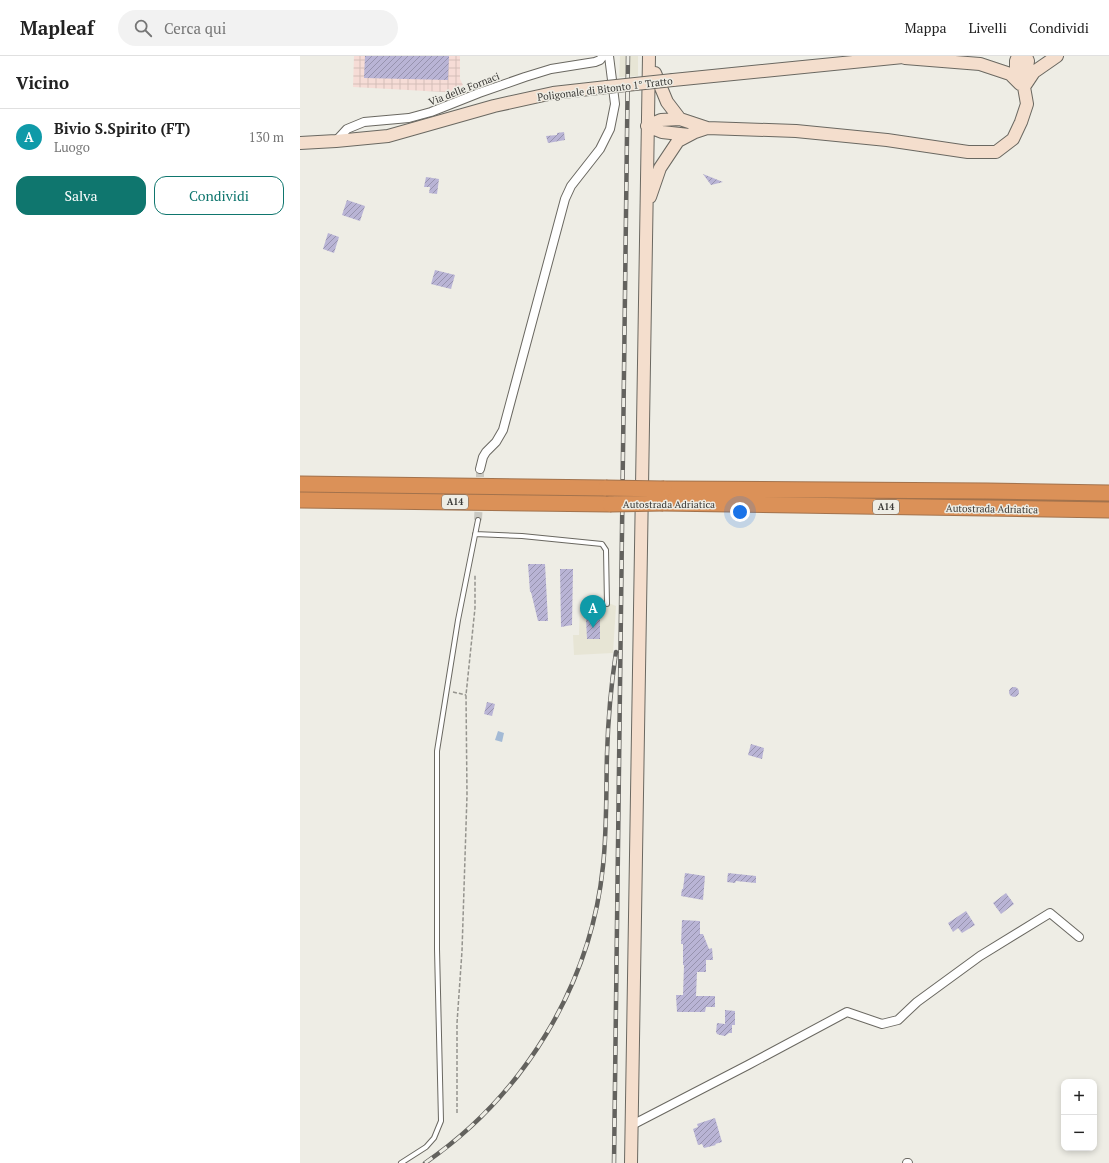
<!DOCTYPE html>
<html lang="it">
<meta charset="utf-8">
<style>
:root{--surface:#fff;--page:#f2f2f2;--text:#222;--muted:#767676;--line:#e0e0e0;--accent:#0f766e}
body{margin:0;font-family:"PT Serif",serif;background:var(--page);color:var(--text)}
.controls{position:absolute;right:12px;bottom:12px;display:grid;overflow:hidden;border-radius:8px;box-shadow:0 2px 6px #0003}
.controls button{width:36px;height:36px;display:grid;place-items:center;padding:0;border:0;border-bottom:1px solid var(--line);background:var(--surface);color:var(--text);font:20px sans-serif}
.you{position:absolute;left:440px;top:456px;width:14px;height:14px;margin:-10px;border:3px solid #fff;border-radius:50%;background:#1a73e8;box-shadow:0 0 0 6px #1a73e833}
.badge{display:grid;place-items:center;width:26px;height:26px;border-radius:50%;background:var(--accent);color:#fff;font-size:13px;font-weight:700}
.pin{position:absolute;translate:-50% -33px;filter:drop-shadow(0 1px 2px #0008)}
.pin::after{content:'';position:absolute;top:21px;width:14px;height:12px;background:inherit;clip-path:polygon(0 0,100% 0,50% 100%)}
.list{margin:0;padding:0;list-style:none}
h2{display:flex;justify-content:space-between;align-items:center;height:52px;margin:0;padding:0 16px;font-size:17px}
h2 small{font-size:13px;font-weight:400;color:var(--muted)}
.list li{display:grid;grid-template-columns:26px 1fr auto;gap:12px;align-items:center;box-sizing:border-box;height:56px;padding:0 16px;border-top:1px solid var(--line)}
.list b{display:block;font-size:15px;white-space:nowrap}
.list p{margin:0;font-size:13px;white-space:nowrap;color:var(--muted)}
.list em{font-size:13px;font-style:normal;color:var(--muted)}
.actions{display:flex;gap:8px;padding:12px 16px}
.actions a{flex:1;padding:9px 0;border:1px solid var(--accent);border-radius:12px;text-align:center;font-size:14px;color:var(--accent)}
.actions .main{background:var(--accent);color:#fff}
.icon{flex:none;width:22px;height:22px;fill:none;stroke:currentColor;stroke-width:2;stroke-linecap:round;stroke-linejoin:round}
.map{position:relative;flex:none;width:809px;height:1107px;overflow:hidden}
header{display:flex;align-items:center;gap:24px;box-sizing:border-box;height:56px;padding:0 20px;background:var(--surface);border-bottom:1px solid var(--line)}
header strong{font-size:19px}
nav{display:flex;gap:22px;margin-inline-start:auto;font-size:14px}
.search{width:280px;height:36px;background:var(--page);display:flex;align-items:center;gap:10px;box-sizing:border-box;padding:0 14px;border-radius:22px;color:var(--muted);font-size:15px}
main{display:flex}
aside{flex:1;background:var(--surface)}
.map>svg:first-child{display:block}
.industrial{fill:url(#industrial-grid)}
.built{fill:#e7e5d5}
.water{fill:#a3bad5}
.building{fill:url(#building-hatch)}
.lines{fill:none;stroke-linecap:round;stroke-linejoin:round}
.street-tunnel{stroke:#cac9c2;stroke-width:8;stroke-dasharray:8 4;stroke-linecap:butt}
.lane-casing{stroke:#6a6861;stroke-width:6}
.street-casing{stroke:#6a6861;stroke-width:10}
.secondary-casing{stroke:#6a6861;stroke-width:14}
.highway-casing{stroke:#a2724c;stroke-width:17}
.path{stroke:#95948e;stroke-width:1.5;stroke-dasharray:4 2;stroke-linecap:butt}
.lane{stroke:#fff;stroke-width:4}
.street{stroke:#fff;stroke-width:8}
.secondary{stroke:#f4decd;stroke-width:12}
.highway{stroke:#db9158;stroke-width:15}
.rail-casing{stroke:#63625e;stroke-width:4.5}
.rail{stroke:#eeede5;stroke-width:3;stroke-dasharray:9;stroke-linecap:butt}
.secondary-bridge-casing{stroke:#6a6861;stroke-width:14;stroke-linecap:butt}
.highway-bridge-casing{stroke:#a2724c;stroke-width:17;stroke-linecap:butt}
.secondary-bridge{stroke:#f4decd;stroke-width:12}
.highway-bridge{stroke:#db9158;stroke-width:15}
.labels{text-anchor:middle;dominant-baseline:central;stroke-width:3;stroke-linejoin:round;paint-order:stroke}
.shield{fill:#eeede5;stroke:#6f6e6a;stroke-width:1}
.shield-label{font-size:9px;font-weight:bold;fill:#393835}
.street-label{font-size:10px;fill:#393835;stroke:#eeede5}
</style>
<header>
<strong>Mapleaf</strong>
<div class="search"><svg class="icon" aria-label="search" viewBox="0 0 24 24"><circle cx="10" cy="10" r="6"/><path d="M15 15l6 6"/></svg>Cerca qui</div>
<nav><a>Mappa</a><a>Livelli</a><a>Condividi</a></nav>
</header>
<main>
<aside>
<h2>Vicino<small></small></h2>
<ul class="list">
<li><span class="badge" style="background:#0f9aa8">A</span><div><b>Bivio S.Spirito (FT)</b><p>Luogo</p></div><em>130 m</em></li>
</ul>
<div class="actions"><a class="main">Salva</a><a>Condividi</a></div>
</aside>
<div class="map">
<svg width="809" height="1107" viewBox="0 0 809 1107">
<defs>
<pattern id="industrial-grid" width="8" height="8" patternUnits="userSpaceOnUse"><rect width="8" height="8" fill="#f6dcd6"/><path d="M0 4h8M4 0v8" fill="none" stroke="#d4beb8"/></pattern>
<pattern id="building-hatch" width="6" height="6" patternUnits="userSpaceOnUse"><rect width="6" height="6" fill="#b9b4d5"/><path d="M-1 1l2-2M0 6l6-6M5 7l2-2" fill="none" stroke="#9793ae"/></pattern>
</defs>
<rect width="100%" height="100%" fill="#eeede5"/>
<path class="industrial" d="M 54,0 L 160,0 L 160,23 L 163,29 L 149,37 L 144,36 L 53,31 Z"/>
<path class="built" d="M 320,0 L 338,0 L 338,20 L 319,21 Z
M 280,548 L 311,548 L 316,550 L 313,597 L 274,599 L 273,579 L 279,579 Z"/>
<path class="water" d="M 198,675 L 204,677 L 202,686 L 195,684 Z"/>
<path class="building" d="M 65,0 L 149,0 L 148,24 L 64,22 Z
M 264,76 L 265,84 L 248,87 L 246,80 L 257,79 L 257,77 Z
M 403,118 L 423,126 L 411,129 Z
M 126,121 L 139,123 L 137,138 L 129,137 L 130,131 L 124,131 Z
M 47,144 L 65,150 L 60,165 L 42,159 Z
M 28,177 L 39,181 L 34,197 L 23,193 Z
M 135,214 L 155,219 L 151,233 L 131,228 Z
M 228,508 L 245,508 L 248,565 L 238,565 L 231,536 L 230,536 Z
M 260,513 L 273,513 L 272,569 L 261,571 Z
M 300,561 L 300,583 L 287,583 L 286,562 Z
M709 636a5 5 0 1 1 10 0a5 5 0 1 1-10 0Z
M 187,646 L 195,648 L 192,660 L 184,658 Z
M 451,688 L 464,692 L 462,703 L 448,699 Z
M 385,817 L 405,820 L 403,844 L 381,840 L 382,833 L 383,833 Z
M 428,817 L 456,820 L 456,827 L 436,825 L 435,827 L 427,826 Z
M 706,837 L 714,848 L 701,858 L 693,847 Z
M 666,855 L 675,869 L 662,877 L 658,872 L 653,876 L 648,867 Z
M 382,864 L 400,865 L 400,878 L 403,878 L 409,893 L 412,892 L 413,904 L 406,904 L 406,916 L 397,916 L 396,940 L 415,940 L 415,951 L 406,951 L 405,956 L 377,956 L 376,939 L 383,939 L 384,909 L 383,909 L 383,888 L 381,888 Z
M 425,954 L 435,955 L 435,969 L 432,969 L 432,977 L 429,977 L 425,980 L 420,979 L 417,978 L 416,976 L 417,967 L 425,968 Z
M 415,1062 L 422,1086 L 415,1088 L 416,1089 L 404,1092 L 402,1088 L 398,1089 L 393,1073 L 398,1071 L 397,1068 Z"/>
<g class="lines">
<path class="street-tunnel" d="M 180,433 L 180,413
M 178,464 L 179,445"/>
<g class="lane-casing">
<path id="lane" d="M 175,478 L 222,480 L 302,488 L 306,494 L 307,548
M 101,1107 L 126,1091 L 134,1082 L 141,1065 L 137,893 L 137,695 L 158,564 L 178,464"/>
</g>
<g class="street-casing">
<path id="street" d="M 36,85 L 47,73 L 64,66 L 109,62 L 131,56 L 179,37 L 225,21 L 251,13 L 295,6 L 300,4 L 303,0
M 180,413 L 183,401 L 186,396 L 196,386 L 203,374 L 265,143 L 271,130 L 300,93 L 310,73 L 315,48 L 309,0
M 332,1069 L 448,1009 L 547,956 L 582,968 L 598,964 L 617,946 L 680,900 L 750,857 L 779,881
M 607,1107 L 608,1107"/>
</g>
<g class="secondary-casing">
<path id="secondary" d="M 605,2 L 680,8 L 710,18 L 720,28
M 355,17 L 367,46 L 380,63
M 373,24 L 613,0
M 725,26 L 728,5 L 726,0
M 724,31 L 734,16 L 757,0
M 347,70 L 361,64 L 380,63 L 407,72 L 496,75 L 587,84 L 668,96 L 696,96 L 713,83 L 721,66 L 727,48 L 724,31 L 716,18 L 716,5 L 718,0
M 347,70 L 362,76 L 389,79
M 0,87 L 36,85 L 88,80 L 194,50 L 253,37 L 307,31
M 350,141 L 360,112 L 378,85 L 395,76 L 407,72
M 331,1107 L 349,0"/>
</g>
<g class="highway-casing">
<path id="highway" d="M 0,428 L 306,432
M 364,433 L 687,435 L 809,437
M 0,444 L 310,448
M 363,447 L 809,454"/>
</g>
<path class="path" d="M 153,636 L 166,639
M 157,1057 L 157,967 L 162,895 L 167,739 L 166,639 L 175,552 L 175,518"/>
<use href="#lane" class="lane"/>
<use href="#street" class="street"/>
<use href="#secondary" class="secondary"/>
<use href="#highway" class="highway"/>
<g class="rail-casing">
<path id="rail" d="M 125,1107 C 223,1040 291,929 303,810 C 307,773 306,735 307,698 C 308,664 311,630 316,596
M 314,1107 L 328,0"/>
</g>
<use href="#rail" class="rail"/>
<g class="secondary-bridge-casing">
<path id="secondary-bridge" d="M 307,31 L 373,24"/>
</g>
<g class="highway-bridge-casing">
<path id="highway-bridge" d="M 306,432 L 364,433
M 310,448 L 363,447"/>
</g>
<use href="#secondary-bridge" class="secondary-bridge"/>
<use href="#highway-bridge" class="highway-bridge"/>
</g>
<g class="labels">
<g class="shield">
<rect x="142" y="439" width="26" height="14" rx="3"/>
<rect x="573" y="444" width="26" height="14" rx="3"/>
</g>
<g class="shield-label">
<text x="155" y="446">A14</text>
<text x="586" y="451">A14</text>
</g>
<g class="street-label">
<text transform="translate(164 33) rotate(-21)">Via delle Fornaci</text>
<text transform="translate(305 33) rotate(-7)">Poligonale di Bitonto 1° Tratto</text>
<text x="369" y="448">Autostrada Adriatica</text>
<text transform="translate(692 453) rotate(1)">Autostrada Adriatica</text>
</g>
</g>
</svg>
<div class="controls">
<button>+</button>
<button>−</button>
</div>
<div class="you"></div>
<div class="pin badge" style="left:293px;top:572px;background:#0f9aa8">A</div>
</div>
</main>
